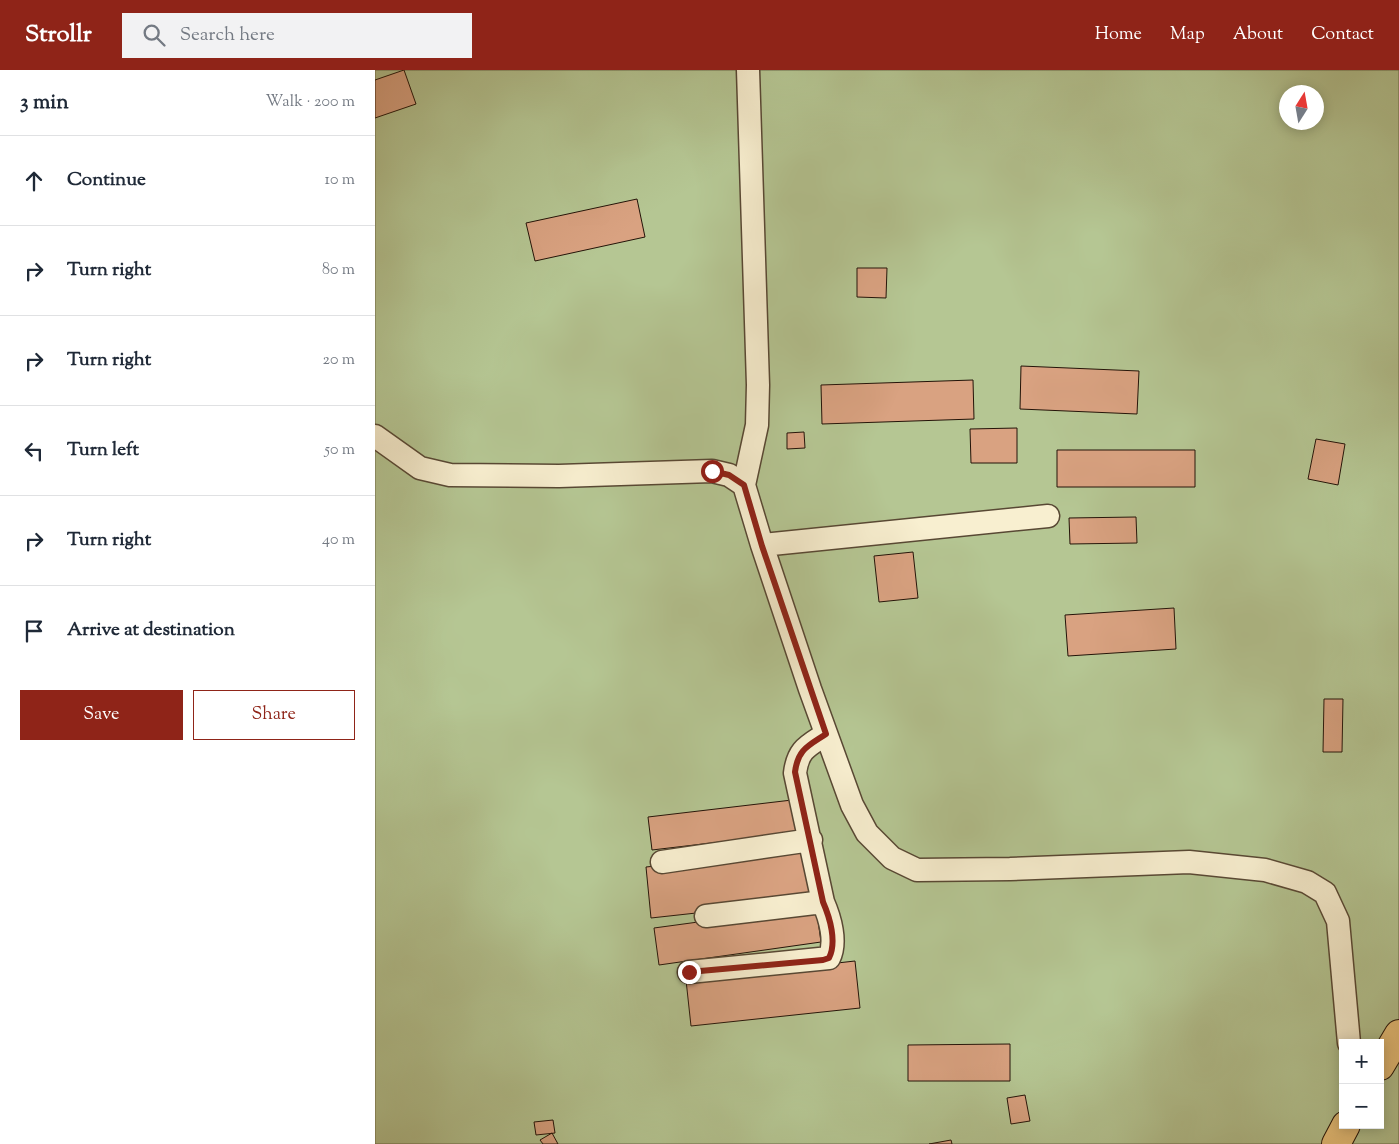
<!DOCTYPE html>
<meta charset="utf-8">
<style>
:root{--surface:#fff;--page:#f2f2f3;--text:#1f2937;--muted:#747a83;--line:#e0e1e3;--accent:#8f2418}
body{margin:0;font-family:"Sorts Mill Goudy",serif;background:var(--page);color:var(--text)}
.controls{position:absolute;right:15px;bottom:15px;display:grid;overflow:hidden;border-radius:0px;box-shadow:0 2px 12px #0003}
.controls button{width:45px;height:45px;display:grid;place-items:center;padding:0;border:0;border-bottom:1px solid var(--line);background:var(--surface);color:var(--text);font:25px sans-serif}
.compass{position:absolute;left:904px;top:15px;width:45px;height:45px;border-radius:50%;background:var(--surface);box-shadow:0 2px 12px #0003;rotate:11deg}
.stop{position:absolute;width:15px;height:15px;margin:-11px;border:4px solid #8f2418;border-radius:50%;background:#fff}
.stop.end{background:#8f2418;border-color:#fff;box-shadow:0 1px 5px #0008}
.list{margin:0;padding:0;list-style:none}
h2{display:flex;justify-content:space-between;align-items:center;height:65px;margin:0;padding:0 20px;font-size:21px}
h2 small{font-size:16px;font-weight:400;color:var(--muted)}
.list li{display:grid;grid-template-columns:32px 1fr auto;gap:15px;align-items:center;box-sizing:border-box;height:90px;padding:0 20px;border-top:1px solid var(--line)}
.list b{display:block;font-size:19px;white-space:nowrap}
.list em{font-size:16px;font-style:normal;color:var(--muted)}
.actions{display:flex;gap:10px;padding:15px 20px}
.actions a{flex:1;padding:11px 0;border:1px solid var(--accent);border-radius:0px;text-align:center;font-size:18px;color:var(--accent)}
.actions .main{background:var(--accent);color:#fff}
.icon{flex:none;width:28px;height:28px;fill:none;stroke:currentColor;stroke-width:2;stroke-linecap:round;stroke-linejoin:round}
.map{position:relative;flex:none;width:1024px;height:1074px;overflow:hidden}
header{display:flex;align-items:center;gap:30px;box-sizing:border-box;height:70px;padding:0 25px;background:var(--accent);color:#fff}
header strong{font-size:24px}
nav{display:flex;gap:28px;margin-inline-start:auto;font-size:18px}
.search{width:350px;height:45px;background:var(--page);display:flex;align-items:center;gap:12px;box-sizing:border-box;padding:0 18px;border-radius:0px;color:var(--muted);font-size:19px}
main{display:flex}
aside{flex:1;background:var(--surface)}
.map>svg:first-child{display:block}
.green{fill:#b5c693;stroke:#6c6c4e;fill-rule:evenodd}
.building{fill:#d9a281;stroke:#231308}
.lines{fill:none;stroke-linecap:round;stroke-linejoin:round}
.minor-casing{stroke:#584834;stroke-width:25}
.major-casing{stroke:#231308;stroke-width:30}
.minor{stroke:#f8efd0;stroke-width:22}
.major{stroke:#eac37c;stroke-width:28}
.route{stroke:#8f2418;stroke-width:6}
</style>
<header>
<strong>Strollr</strong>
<div class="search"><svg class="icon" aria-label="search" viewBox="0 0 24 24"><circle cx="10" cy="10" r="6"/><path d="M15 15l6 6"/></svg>Search here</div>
<nav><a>Home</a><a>Map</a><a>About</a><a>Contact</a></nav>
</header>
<main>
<aside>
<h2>3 min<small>Walk · 200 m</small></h2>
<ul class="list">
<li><svg class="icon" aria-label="ahead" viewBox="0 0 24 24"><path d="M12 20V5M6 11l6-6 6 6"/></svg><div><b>Continue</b></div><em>10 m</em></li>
<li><svg class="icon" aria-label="right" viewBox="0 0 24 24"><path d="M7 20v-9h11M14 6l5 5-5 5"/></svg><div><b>Turn right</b></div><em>80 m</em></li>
<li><svg class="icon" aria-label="right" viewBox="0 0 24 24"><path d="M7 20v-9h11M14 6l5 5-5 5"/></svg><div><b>Turn right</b></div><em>20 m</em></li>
<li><svg class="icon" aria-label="left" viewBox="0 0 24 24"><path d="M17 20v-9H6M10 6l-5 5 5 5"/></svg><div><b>Turn left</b></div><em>50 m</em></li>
<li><svg class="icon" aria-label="right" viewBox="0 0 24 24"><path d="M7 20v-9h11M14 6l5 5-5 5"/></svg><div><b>Turn right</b></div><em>40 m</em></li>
<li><svg class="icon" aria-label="arrive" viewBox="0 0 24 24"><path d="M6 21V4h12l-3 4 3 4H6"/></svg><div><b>Arrive at destination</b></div></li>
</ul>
<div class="actions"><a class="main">Save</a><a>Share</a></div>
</aside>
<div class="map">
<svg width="1024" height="1074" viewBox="0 0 1024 1074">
<rect width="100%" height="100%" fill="#f5e6b7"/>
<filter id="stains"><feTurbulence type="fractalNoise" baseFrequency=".004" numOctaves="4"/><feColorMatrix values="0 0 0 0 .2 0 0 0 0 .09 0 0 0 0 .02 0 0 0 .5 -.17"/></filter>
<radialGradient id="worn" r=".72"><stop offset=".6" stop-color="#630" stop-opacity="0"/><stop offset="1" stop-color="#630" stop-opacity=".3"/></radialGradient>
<path class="green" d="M 0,0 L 1024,0 L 1024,1074 L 0,1074 ZM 912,22 L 942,22 L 942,52 L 912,52 ZM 968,973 L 1005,973 L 1005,1055 L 968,1055 Z"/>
<path class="building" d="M 29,0 L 41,34 L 0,48 L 0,10 Z
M 262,129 L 270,167 L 160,191 L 151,153 Z
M 482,198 L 512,198 L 511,228 L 482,227 Z
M 646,296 L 764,301 L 762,344 L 645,339 Z
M 598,310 L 599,349 L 447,354 L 446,315 Z
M 642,358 L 642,393 L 596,393 L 595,359 Z
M 429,362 L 430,378 L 412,379 L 412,363 Z
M 941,369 L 970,374 L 963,415 L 933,409 Z
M 682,380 L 820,380 L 820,417 L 682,417 Z
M 761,447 L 762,473 L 695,474 L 694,448 Z
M 538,482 L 543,528 L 504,532 L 499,486 Z
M 799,538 L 801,579 L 693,586 L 690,545 Z
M 949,629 L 968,629 L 967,682 L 948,682 Z
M 417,730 L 421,763 L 277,780 L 273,747 Z
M 433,780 L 439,830 L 276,848 L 271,797 Z
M 441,836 L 446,872 L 284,895 L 279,858 Z
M 480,891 L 485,938 L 316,956 L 311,910 Z
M 635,974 L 635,1011 L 533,1011 L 533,975 Z
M 650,1025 L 655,1051 L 636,1054 L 632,1028 Z
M 178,1050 L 180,1063 L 161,1065 L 159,1052 Z
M 177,1063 L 183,1074 L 168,1074 L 165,1070 Z
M 576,1070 L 577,1074 L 554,1074 Z"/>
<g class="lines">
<g class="minor-casing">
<path id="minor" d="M 0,366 L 45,398 L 75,405 L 184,406 L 337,401 L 354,405 L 369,415 L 387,475 L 435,619 L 477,735 L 492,763 L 517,788 L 542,800 L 635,799 L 814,792 L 890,800 L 932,812 L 950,823 L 963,851 L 974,973
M 369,415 L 382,355 L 383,315 L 373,0
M 387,475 L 673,446
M 287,792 L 436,770
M 331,846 L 448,832
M 314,902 L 454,888 C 462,872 455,848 448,832 L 420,703 C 423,679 433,676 451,664"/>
</g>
<g class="major-casing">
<path id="major" d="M 1005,996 L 1024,964
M 961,1074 L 971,1055"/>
</g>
<use href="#minor" class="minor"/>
<use href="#major" class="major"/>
</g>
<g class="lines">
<path class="route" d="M 314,902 L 448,890 L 454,888 C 462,872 455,848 448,832 L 420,702 C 423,679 433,676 451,664 L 387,476 L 369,415 L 354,405 L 337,401"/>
</g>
<rect width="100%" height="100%" filter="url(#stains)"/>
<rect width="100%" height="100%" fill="url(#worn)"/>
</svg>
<div class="controls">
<button>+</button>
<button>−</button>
</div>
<svg class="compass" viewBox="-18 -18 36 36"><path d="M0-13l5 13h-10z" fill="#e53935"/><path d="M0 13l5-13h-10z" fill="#747a83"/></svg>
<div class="stop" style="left:337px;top:401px"></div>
<div class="stop end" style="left:314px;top:902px"></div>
</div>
</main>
